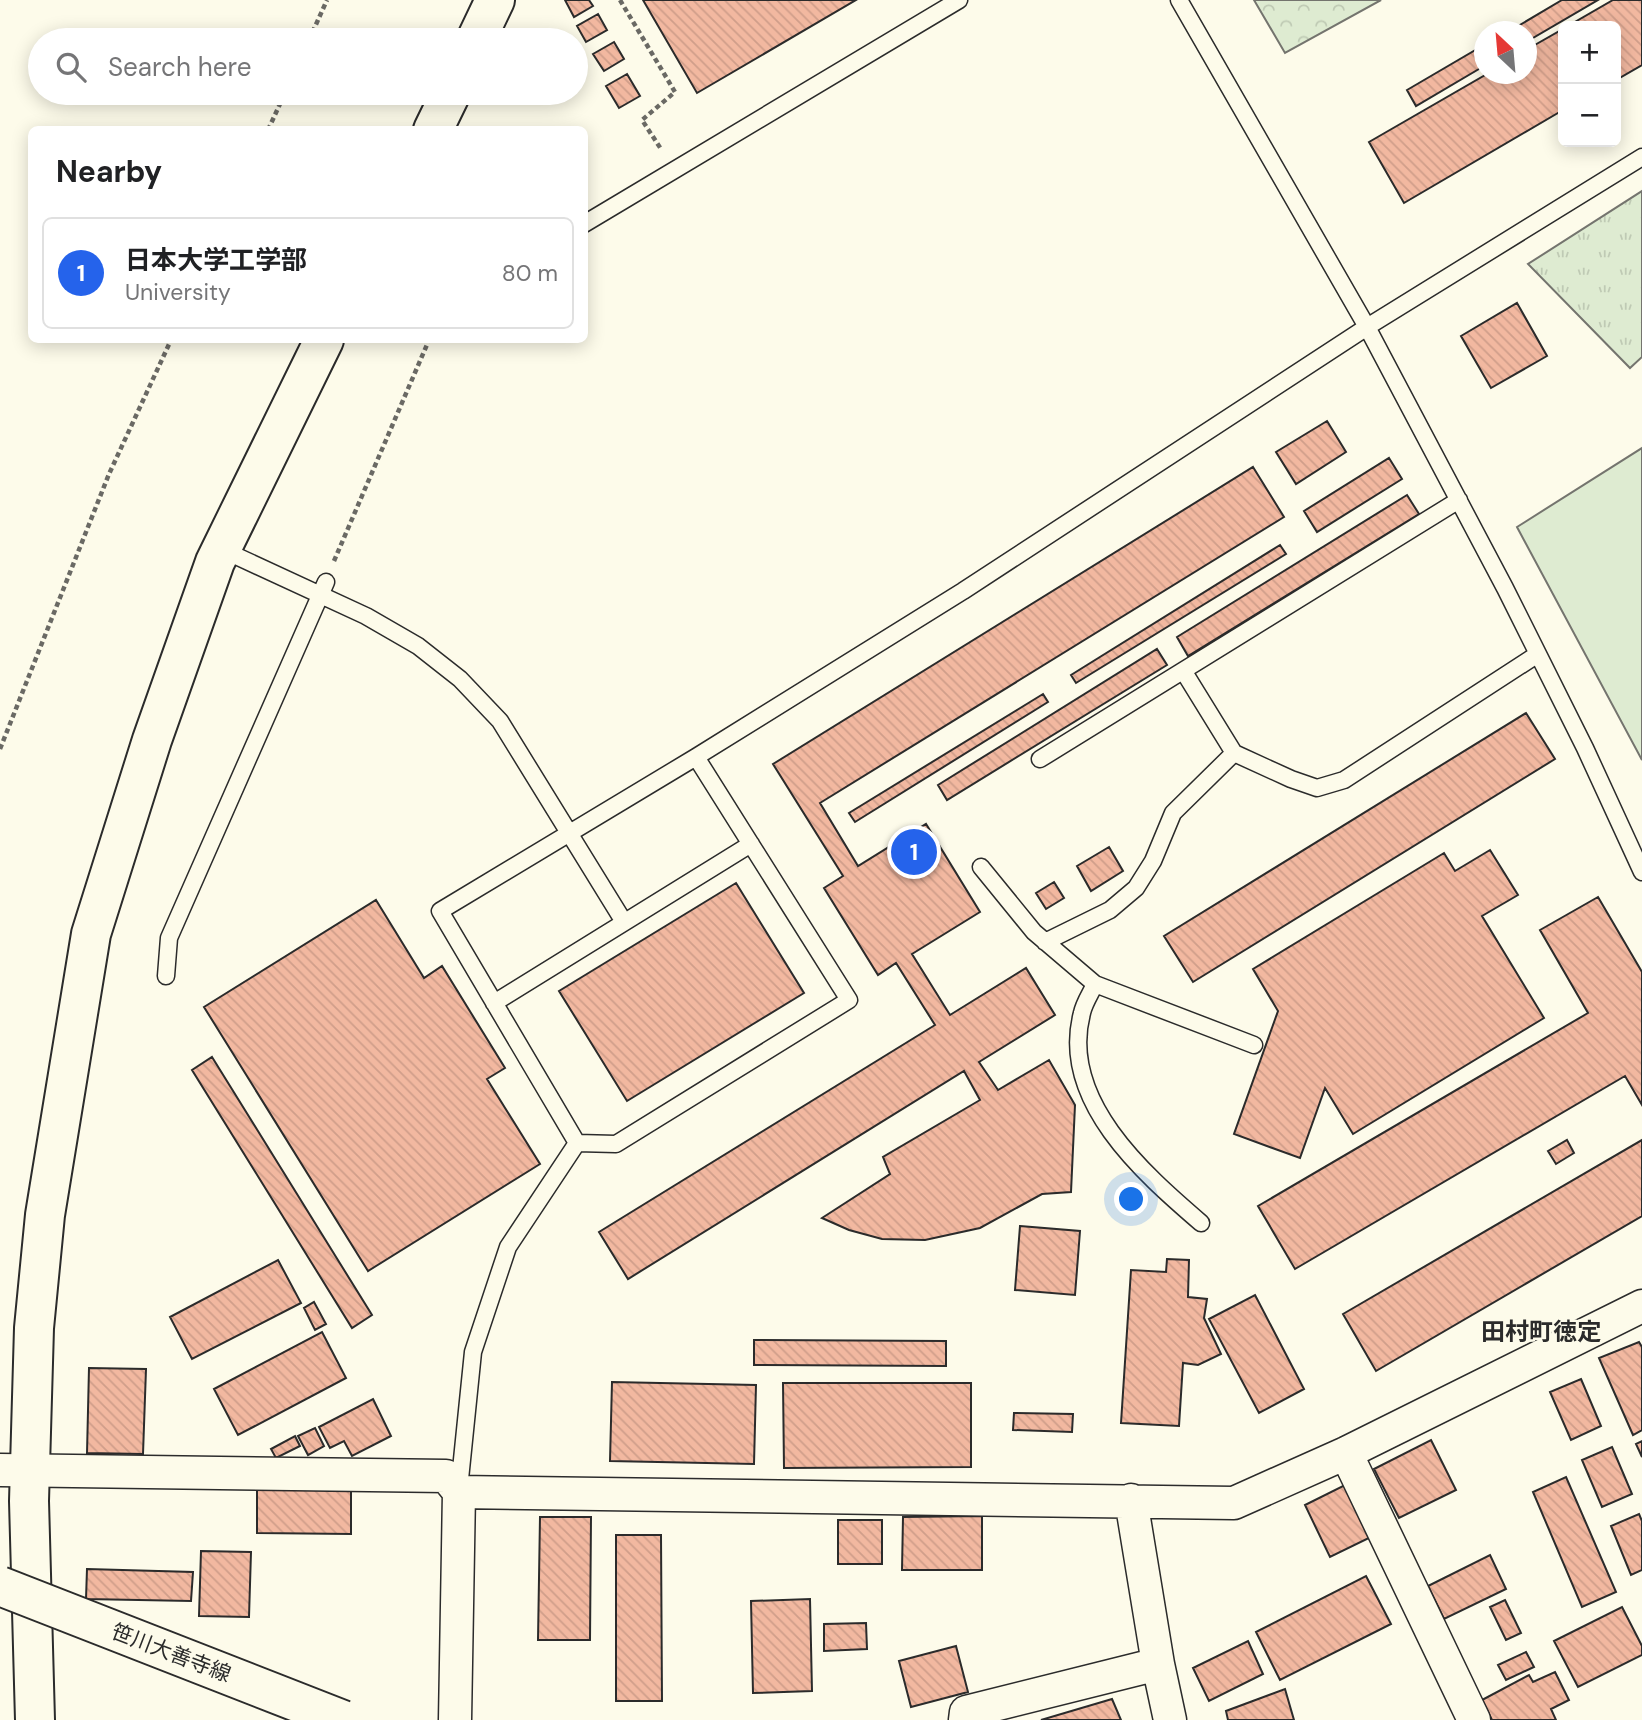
<!DOCTYPE html>
<meta charset="utf-8">
<style>
:root{--surface:#fff;--page:#f6f6f6;--text:#202124;--muted:#757577;--line:#e0e0e0;--accent:#2563eb}
body{margin:0;font-family:"DM Sans","Noto Sans JP",sans-serif;background:var(--page);color:var(--text)}
.controls{position:absolute;right:21px;top:21px;display:grid;overflow:hidden;border-radius:10px;box-shadow:0 4px 18px #0003}
.controls button{width:63px;height:63px;display:grid;place-items:center;padding:0;border:0;border-bottom:2px solid var(--line);background:var(--surface);color:var(--text);font:35px sans-serif}
.compass{position:absolute;left:1474px;top:21px;width:63px;height:63px;border-radius:50%;background:var(--surface);box-shadow:0 4px 18px #0003;rotate:334deg}
.you{position:absolute;left:1132px;top:1200px;width:24px;height:24px;margin:-18px;border:5px solid #fff;border-radius:50%;background:#1a73e8;box-shadow:0 0 0 10px #1a73e833}
.badge{display:grid;place-items:center;width:46px;height:46px;border-radius:50%;background:var(--accent);color:#fff;font-size:23px;font-weight:700}
.pin{position:absolute;translate:-50% -50%;border:4px solid #fff;box-shadow:0 2px 7px #0006}
.list{margin:0;padding:0;list-style:none}
h2{display:flex;justify-content:space-between;align-items:center;height:91px;margin:0;padding:0 28px;font-size:30px}
h2 small{font-size:23px;font-weight:400;color:var(--muted)}
.list li{display:grid;grid-template-columns:46px 1fr auto;gap:21px;align-items:center;box-sizing:border-box;height:112px;margin:0 14px 14px;padding:0 14px;border:2px solid var(--line);border-radius:10px}
.list b{display:block;font-size:26px;white-space:nowrap}
.list p{margin:0;font-size:23px;white-space:nowrap;color:var(--muted)}
.list em{font-size:23px;font-style:normal;color:var(--muted)}
.icon{flex:none;width:38px;height:38px;fill:none;stroke:currentColor;stroke-width:2;stroke-linecap:round;stroke-linejoin:round}
.map{position:relative;flex:none;width:1642px;height:1720px;overflow:hidden}
.search{position:absolute;background:var(--surface);box-shadow:0 4px 18px #0003;left:28px;top:28px;width:560px;height:77px;display:flex;align-items:center;gap:18px;box-sizing:border-box;padding:0 24px;border-radius:38px;color:var(--muted);font-size:26px}
.panel{position:absolute;background:var(--surface);box-shadow:0 4px 18px #0003;left:28px;top:126px;width:560px;height:217px;border-radius:10px}
.map>svg:first-child{display:block}
.grass{fill:url(#grass-tufts);stroke:#74746e;stroke-width:2}
.park{fill:url(#park-crowns);stroke:#74746e;stroke-width:2}
.pitch{fill:#deebd1;stroke:#74746e;stroke-width:2}
.building{fill:url(#building-back-hatch);stroke:#2b2b2b;stroke-width:2}
.lines{fill:none;stroke-linecap:round;stroke-linejoin:round}
.lane-casing{stroke:#2b2b2b;stroke-width:19}
.street-casing{stroke:#2b2b2b;stroke-width:35}
.secondary-casing{stroke:#2b2b2b;stroke-width:42}
.path{stroke:#6a6964;stroke-width:4.5;stroke-dasharray:5 3.5;stroke-linecap:butt}
.lane{stroke:#fdfbea;stroke-width:16}
.street{stroke:#fdfbea;stroke-width:32}
.secondary{stroke:#fdfbea;stroke-width:38}
.secondary-bridge-casing{stroke:#2b2b2b;stroke-width:42;stroke-linecap:butt}
.secondary-bridge{stroke:#fdfbea;stroke-width:38}
.labels{text-anchor:middle;dominant-baseline:central;stroke-width:5;stroke-linejoin:round;paint-order:stroke}
.street-label{font-size:21px;fill:#2b2b2b;stroke:#fdfbea}
.quarter-label{font-size:24px;font-weight:bold;fill:#2b2b2b;stroke:#fdfbea}
</style>
<div class="map">
<svg width="1642" height="1720" viewBox="0 0 1642 1720">
<defs>
<pattern id="grass-tufts" width="24" height="20" patternUnits="userSpaceOnUse" patternTransform="scale(1.75)"><rect width="24" height="20" fill="#deebd1"/><path d="M3 7l-1-3M5 7V3M7 7l1-3M15 17l-1-3M17 17v-4M19 17l1-3" fill="none" stroke="#bfcab4"/></pattern>
<pattern id="park-crowns" width="20" height="18" patternUnits="userSpaceOnUse" patternTransform="scale(1.75)"><rect width="20" height="18" fill="#deebd1"/><path d="M2 6a3 3 0 1 1 6 0M12 15a3 3 0 1 1 6 0" fill="none" stroke="#bfcab4"/></pattern>
<pattern id="building-back-hatch" width="6" height="6" patternUnits="userSpaceOnUse" patternTransform="scale(1.75)"><rect width="6" height="6" fill="#f2b8a0"/><path d="M-1 5l2 2M0 0l6 6M5-1l2 2" fill="none" stroke="#d09e8a"/></pattern>
</defs>
<rect width="100%" height="100%" fill="#fdfbea"/>
<path class="grass" d="M 1642,191 L 1642,357 L 1630,368 L 1528,264 Z"/>
<path class="park" d="M 1254,0 L 1381,0 L 1285,53 Z"/>
<path class="pitch" d="M 1642,448 L 1642,760 L 1517,527 Z"/>
<path class="building" d="M 565,0 L 589,0 L 593,6 L 574,17 Z
M 643,0 L 856,0 L 697,93 Z
M 1562,0 L 1598,0 L 1526,42 L 1526,32 L 1508,32 Z
M 1613,0 L 1642,0 L 1642,65 L 1616,80 L 1616,26 L 1568,26 Z
M 598,14 L 607,30 L 586,42 L 577,26 Z
M 1563,29 L 1563,110 L 1404,203 L 1369,142 L 1487,74 L 1526,74 L 1526,50 Z
M 614,42 L 624,59 L 604,71 L 593,54 Z
M 1484,45 L 1484,66 L 1416,106 L 1407,90 Z
M 627,74 L 640,96 L 619,108 L 606,86 Z
M 1517,303 L 1547,356 L 1491,388 L 1461,336 Z
M 1327,421 L 1346,452 L 1296,484 L 1276,452 Z
M 1389,458 L 1402,479 L 1317,532 L 1304,511 Z
M 1253,467 L 1284,517 L 820,803 L 858,866 L 926,824 L 980,912 L 912,954 L 950,1015 L 1026,968 L 1055,1015 L 979,1062 L 998,1090 L 1049,1060 L 1075,1105 L 1071,1192 L 1042,1194 L 980,1228 L 925,1240 L 882,1239 L 849,1230 L 822,1218 L 890,1174 L 883,1157 L 980,1100 L 964,1071 L 628,1279 L 599,1232 L 935,1025 L 896,963 L 878,975 L 824,888 L 843,876 L 773,764 Z
M 1407,495 L 1419,514 L 1188,656 L 1177,637 Z
M 1280,545 L 1286,554 L 1076,683 L 1071,675 Z
M 1157,649 L 1167,665 L 947,800 L 938,785 Z
M 1043,694 L 1048,702 L 855,822 L 849,813 Z
M 1526,713 L 1555,759 L 1193,982 L 1164,936 Z
M 1109,847 L 1123,871 L 1091,891 L 1077,866 Z
M 1490,850 L 1518,895 L 1482,916 L 1544,1018 L 1353,1134 L 1325,1088 L 1300,1158 L 1234,1134 L 1278,1011 L 1253,969 L 1444,853 L 1455,871 Z
M 1054,882 L 1064,898 L 1046,909 L 1036,893 Z
M 736,883 L 804,993 L 627,1101 L 559,991 Z
M 1598,897 L 1642,972 L 1642,1105 L 1625,1076 L 1295,1269 L 1258,1206 L 1588,1013 L 1540,930 Z
M 376,900 L 424,978 L 442,966 L 505,1068 L 487,1079 L 540,1164 L 368,1271 L 204,1007 Z
M 212,1057 L 372,1315 L 352,1328 L 192,1070 Z
M 1567,1140 L 1574,1153 L 1556,1164 L 1548,1151 Z
M 1642,1140 L 1642,1216 L 1376,1371 L 1343,1314 Z
M 1020,1226 L 1080,1231 L 1075,1295 L 1015,1290 Z
M 1167,1259 L 1189,1260 L 1188,1297 L 1207,1299 L 1204,1318 L 1221,1354 L 1198,1365 L 1183,1363 L 1179,1426 L 1121,1423 L 1131,1270 L 1166,1272 Z
M 278,1260 L 301,1303 L 192,1359 L 170,1317 Z
M 1255,1295 L 1304,1389 L 1259,1413 L 1209,1319 Z
M 314,1302 L 326,1324 L 315,1330 L 304,1308 Z
M 322,1332 L 346,1378 L 238,1435 L 214,1389 Z
M 754,1340 L 946,1341 L 946,1366 L 754,1365 Z
M 1639,1342 L 1642,1347 L 1642,1430 L 1633,1435 L 1599,1358 Z
M 89,1368 L 146,1369 L 143,1454 L 87,1453 Z
M 1581,1379 L 1601,1426 L 1571,1440 L 1550,1392 Z
M 612,1382 L 756,1385 L 754,1464 L 610,1461 Z
M 783,1383 L 971,1383 L 971,1467 L 784,1468 Z
M 373,1399 L 391,1436 L 352,1456 L 344,1441 L 330,1448 L 319,1427 Z
M 1014,1413 L 1073,1414 L 1072,1432 L 1013,1430 Z
M 315,1428 L 324,1446 L 308,1455 L 298,1436 Z
M 295,1436 L 300,1446 L 276,1458 L 271,1449 Z
M 1431,1440 L 1456,1490 L 1399,1518 L 1374,1469 Z
M 1642,1441 L 1642,1457 L 1636,1444 Z
M 1612,1447 L 1632,1494 L 1602,1507 L 1582,1460 Z
M 1566,1477 L 1616,1592 L 1582,1607 L 1533,1492 Z
M 257,1483 L 351,1484 L 351,1534 L 257,1533 Z
M 1349,1483 L 1375,1535 L 1330,1557 L 1305,1505 Z
M 1639,1514 L 1642,1521 L 1642,1570 L 1631,1575 L 1611,1526 Z
M 982,1516 L 982,1570 L 902,1570 L 903,1517 Z
M 540,1517 L 591,1517 L 590,1640 L 538,1640 Z
M 838,1520 L 882,1520 L 882,1564 L 838,1564 Z
M 616,1535 L 661,1535 L 662,1701 L 616,1701 Z
M 201,1551 L 251,1552 L 249,1617 L 199,1616 Z
M 1490,1555 L 1506,1589 L 1444,1619 L 1428,1586 Z
M 87,1569 L 193,1572 L 191,1601 L 86,1599 Z
M 1366,1576 L 1391,1624 L 1280,1680 L 1256,1632 Z
M 810,1599 L 812,1691 L 753,1693 L 751,1601 Z
M 1505,1600 L 1521,1633 L 1506,1640 L 1490,1607 Z
M 1622,1607 L 1642,1646 L 1642,1655 L 1578,1687 L 1554,1641 Z
M 866,1623 L 867,1649 L 824,1651 L 824,1624 Z
M 1248,1641 L 1263,1674 L 1209,1701 L 1193,1668 Z
M 956,1646 L 968,1692 L 911,1707 L 899,1661 Z
M 1526,1652 L 1534,1667 L 1506,1680 L 1498,1665 Z
M 1555,1672 L 1569,1700 L 1551,1709 L 1556,1720 L 1492,1720 L 1482,1700 L 1529,1675 L 1533,1682 Z
M 1285,1689 L 1294,1720 L 1228,1720 L 1226,1711 Z
M 1112,1699 L 1121,1720 L 1041,1720 Z"/>
<g class="lines">
<g class="lane-casing">
<path id="lane" d="M 1179,0 L 1367,327 L 1505,588 L 1585,748 L 1642,872
M 584,224 L 959,0
M 221,549 L 366,616 L 418,646 L 460,679 L 500,721 L 624,922
M 1184,672 L 1234,753 L 1291,779 L 1317,788 L 1344,780 L 1538,654
M 696,757 L 849,1000 L 616,1144 L 577,1143 L 440,911 L 696,757 L 963,591 L 1367,327 L 1642,157
M 1040,759 L 1459,500
M 981,867 L 1034,932 L 1095,984 L 1254,1045
M 1045,942 L 1110,910 L 1136,888 L 1153,861 L 1173,813 L 1234,753
M 166,976 L 169,938 L 326,582
M 1095,984 C 1091,993 1084,1003 1082,1013 C 1059,1100 1143,1173 1201,1223
M 494,1003 L 751,844
M 459,1489 L 473,1352 L 508,1247 L 577,1143"/>
</g>
<g class="street-casing">
<path id="street" d="M 1346,1453 L 1474,1720
M 0,1470 L 446,1476 L 459,1492 L 455,1720
M 459,1492 L 1234,1503 L 1346,1453 L 1642,1306
M 1131,1500 L 1158,1664 L 1170,1720
M 965,1720 L 966,1712 L 1158,1664"/>
</g>
<g class="secondary-casing">
<path id="secondary" d="M 476,40 L 495,0
M 433,130 L 451,93
M 35,1720 L 29,1501 L 34,1328 L 45,1215 L 91,934 L 152,740 L 215,562 L 324,340"/>
</g>
<path class="path" d="M 620,0 L 675,92 L 642,120 L 661,149
M 309,40 L 327,0
M 268,130 L 285,93
M 334,561 L 429,340
M 0,749 L 109,474 L 171,340"/>
<use href="#lane" class="lane"/>
<use href="#street" class="street"/>
<use href="#secondary" class="secondary"/>
<g class="secondary-bridge-casing">
<path id="secondary-bridge" d="M 0,1586 L 343,1720"/>
</g>
<use href="#secondary-bridge" class="secondary-bridge"/>
</g>
<g class="labels">
<g class="street-label">
<text transform="translate(171 1653) rotate(21)">笹川大善寺線</text>
</g>
<g class="quarter-label">
<text x="1541" y="1331">田村町徳定</text>
</g>
</g>
</svg>
<div class="controls">
<button>+</button>
<button>−</button>
</div>
<svg class="compass" viewBox="-18 -18 36 36"><path d="M0-13l5 13h-10z" fill="#e53935"/><path d="M0 13l5-13h-10z" fill="#757577"/></svg>
<div class="you"></div>
<div class="pin badge" style="left:914px;top:852px">1</div>
<div class="search"><svg class="icon" aria-label="search" viewBox="0 0 24 24"><circle cx="10" cy="10" r="6"/><path d="M15 15l6 6"/></svg>Search here</div>
<section class="panel">
<h2>Nearby<small></small></h2>
<ul class="list">
<li><span class="badge">1</span><div><b>日本大学工学部</b><p>University</p></div><em>80 m</em></li>
</ul>
</section>
</div>
